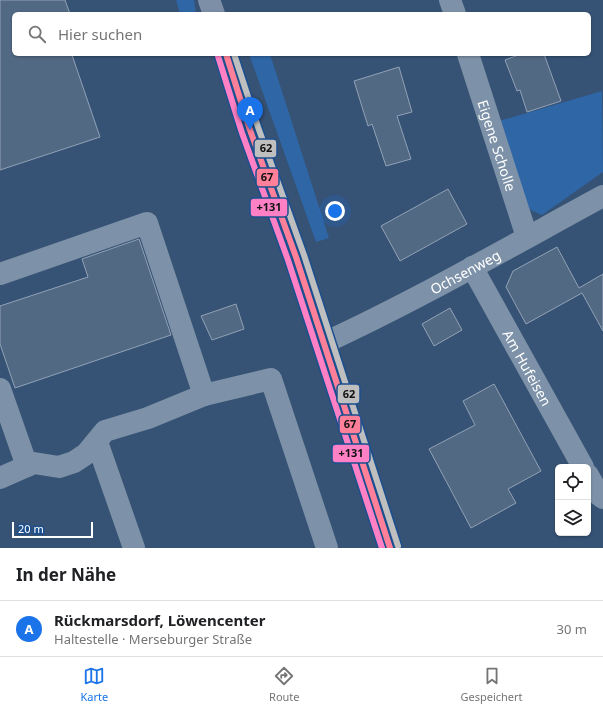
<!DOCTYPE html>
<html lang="de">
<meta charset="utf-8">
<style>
:root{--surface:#fff;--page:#f6f6f6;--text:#202124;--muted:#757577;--line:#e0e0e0;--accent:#1a73e8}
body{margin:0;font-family:"Noto Sans",sans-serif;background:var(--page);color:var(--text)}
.controls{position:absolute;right:12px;bottom:12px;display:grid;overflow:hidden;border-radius:6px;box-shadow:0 1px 3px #0004}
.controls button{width:36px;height:36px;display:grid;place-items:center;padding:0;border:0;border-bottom:1px solid var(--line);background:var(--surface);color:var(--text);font:20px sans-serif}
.scale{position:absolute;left:12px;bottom:10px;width:81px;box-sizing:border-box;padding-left:4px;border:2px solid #fff;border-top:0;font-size:11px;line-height:14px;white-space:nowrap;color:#fff;-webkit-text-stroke:3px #1b4f8f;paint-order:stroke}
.you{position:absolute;left:335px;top:211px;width:14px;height:14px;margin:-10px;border:3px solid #fff;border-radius:50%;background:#1a73e8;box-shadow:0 0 0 6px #1a73e833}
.badge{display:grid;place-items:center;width:26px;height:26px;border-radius:50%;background:var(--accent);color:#fff;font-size:13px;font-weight:700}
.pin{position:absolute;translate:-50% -33px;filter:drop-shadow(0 1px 2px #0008)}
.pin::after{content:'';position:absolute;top:21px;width:14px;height:12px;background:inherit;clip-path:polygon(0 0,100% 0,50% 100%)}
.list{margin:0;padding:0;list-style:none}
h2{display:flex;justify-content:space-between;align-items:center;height:52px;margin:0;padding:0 16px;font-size:17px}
h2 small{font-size:13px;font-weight:400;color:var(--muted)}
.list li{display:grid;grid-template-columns:26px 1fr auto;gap:12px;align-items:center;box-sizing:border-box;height:56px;padding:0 16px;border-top:1px solid var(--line)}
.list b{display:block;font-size:15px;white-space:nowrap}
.list p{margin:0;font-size:13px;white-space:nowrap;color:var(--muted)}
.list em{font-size:13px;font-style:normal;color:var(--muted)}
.icon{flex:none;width:22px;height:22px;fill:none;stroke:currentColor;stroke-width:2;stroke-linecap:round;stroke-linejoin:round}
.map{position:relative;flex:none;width:603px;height:548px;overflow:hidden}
.search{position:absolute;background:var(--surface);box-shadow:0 1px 3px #0004;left:12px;right:12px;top:12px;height:44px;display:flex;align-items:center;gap:10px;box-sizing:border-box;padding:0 14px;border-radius:6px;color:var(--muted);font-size:15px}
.sheet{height:108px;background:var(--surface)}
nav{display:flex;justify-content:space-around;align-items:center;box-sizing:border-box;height:56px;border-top:1px solid var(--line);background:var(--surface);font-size:11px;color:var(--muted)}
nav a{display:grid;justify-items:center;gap:2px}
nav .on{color:var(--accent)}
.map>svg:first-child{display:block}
.green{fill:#2f66a5}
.building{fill:#526984;stroke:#92a2b6}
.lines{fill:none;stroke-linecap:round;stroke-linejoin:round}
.minor{stroke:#7d92a8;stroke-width:22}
.major{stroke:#7d8ea7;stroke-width:22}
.bus-1-casing{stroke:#1b4f8f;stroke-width:9}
.bus-2-casing{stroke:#1b4f8f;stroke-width:9}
.bus-3-casing{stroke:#1b4f8f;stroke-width:9}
.bus-1{stroke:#ff8098;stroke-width:6}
.bus-2{stroke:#ff80c5;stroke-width:6}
.bus-3{stroke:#bfbfbf;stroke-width:6}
.labels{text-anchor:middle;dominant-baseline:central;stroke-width:4;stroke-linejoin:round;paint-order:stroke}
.street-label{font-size:14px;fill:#fff;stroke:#1b4f8f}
.line-badge{stroke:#1b4f8f;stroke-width:1.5}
.pale-badge-label{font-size:11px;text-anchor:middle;font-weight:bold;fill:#111}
</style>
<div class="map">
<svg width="603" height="548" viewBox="0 0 603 548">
<rect width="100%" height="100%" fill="#365274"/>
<path class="green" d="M 176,0 L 194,0 L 196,14 L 180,14 Z
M 249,54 L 270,54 L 329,238 L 316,242 Z
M 602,91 L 603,172 L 542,215 L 533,211 L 525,206 L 499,121 Z"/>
<path class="building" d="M 0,0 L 65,0 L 70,14 L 14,14 L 14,54 L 75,54 L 72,55 L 100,137 L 0,170 Z
M 521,54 L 544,54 L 561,101 L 527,112 L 520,90 L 517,91 L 505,60 Z
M 399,67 L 412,112 L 397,116 L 411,159 L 386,166 L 372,124 L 368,126 L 354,81 Z
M 448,189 L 467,224 L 400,261 L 381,226 Z
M 139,239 L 171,335 L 15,388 L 0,344 L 0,306 L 88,277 L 82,259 Z
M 557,247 L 579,288 L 603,274 L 603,331 L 582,293 L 526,324 L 506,287 L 513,271 Z
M 236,304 L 244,329 L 212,340 L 201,316 Z
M 450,308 L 462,330 L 434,346 L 422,324 Z
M 494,384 L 541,471 L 508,489 L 516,503 L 471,528 L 429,449 L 475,425 L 463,401 Z"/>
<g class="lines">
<g class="minor">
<path d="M 450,0 L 455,14"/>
<path id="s1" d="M 468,54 L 527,237"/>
<path id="s2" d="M 472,267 L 583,467"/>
<path d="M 0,274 L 147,223 L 204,395 L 148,418 L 105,431 L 86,454 L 74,462 L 59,467 L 34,463 L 0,478"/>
<path id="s3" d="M 324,343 C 419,299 511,246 603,196"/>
<path d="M 0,389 L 27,466"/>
<path d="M 204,395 L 271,379 L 327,548"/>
<path d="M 97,442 L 134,548"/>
<path d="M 588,475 L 599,495 L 603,498"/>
</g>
<path class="major" d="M 209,0 L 214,14
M 226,54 L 250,130 L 296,257 L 390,548"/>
<g class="bus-1-casing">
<path id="bus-1" d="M 226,54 L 250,130 L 296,257 L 390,548"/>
</g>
<g class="bus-2-casing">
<path id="bus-2" d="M 218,56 L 242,133 L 288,260 L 382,548"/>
</g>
<g class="bus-3-casing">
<path id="bus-3" d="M 234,54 L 258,127 L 304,255 L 398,546"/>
</g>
<use href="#bus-1" class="bus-1"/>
<use href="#bus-2" class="bus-2"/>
<use href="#bus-3" class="bus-3"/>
</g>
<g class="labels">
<g class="street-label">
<text stroke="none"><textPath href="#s1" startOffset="96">Eigene Scholle</textPath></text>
<text stroke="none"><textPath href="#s3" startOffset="158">Ochsenweg</textPath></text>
<text stroke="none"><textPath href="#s2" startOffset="115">Am Hufeisen</textPath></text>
</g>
</g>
<g class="line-badge">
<rect x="254" y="139" width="23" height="19" rx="4" fill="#bfbfbf"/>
<rect x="256" y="168" width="23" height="19" rx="4" fill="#ff8098"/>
<rect x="250" y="198" width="38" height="19" rx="4" fill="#ff80c5"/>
<rect x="337" y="384" width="23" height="20" rx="4" fill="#bfbfbf"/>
<rect x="339" y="415" width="22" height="19" rx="4" fill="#ff8098"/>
<rect x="332" y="444" width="38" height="19" rx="4" fill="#ff80c5"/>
</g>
<g class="pale-badge-label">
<text x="266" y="152">62</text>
<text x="267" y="181">67</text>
<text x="269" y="211">+131</text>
<text x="349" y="398">62</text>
<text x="350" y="428">67</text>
<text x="351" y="457">+131</text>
</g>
</svg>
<div class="controls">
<button><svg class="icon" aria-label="locate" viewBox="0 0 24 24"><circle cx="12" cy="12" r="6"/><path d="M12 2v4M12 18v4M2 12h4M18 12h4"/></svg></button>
<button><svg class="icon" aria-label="layers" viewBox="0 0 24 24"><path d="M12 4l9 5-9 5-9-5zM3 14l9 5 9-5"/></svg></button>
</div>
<div class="scale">20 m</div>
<div class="you"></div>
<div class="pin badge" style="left:250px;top:130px">A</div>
<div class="search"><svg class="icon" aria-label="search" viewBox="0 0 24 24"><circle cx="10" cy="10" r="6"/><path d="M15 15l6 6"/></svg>Hier suchen</div>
</div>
<section class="sheet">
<h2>In der Nähe<small></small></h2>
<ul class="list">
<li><span class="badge">A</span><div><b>Rückmarsdorf, Löwencenter</b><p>Haltestelle · Merseburger Straße</p></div><em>30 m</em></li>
</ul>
</section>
<nav>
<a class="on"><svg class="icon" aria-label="map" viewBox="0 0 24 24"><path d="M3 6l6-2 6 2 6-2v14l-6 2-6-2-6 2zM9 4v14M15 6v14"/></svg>Karte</a>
<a><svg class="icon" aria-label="directions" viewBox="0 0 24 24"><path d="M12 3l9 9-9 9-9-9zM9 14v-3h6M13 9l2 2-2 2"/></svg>Route</a>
<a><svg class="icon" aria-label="saved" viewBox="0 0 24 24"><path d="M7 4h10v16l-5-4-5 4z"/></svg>Gespeichert</a>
</nav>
